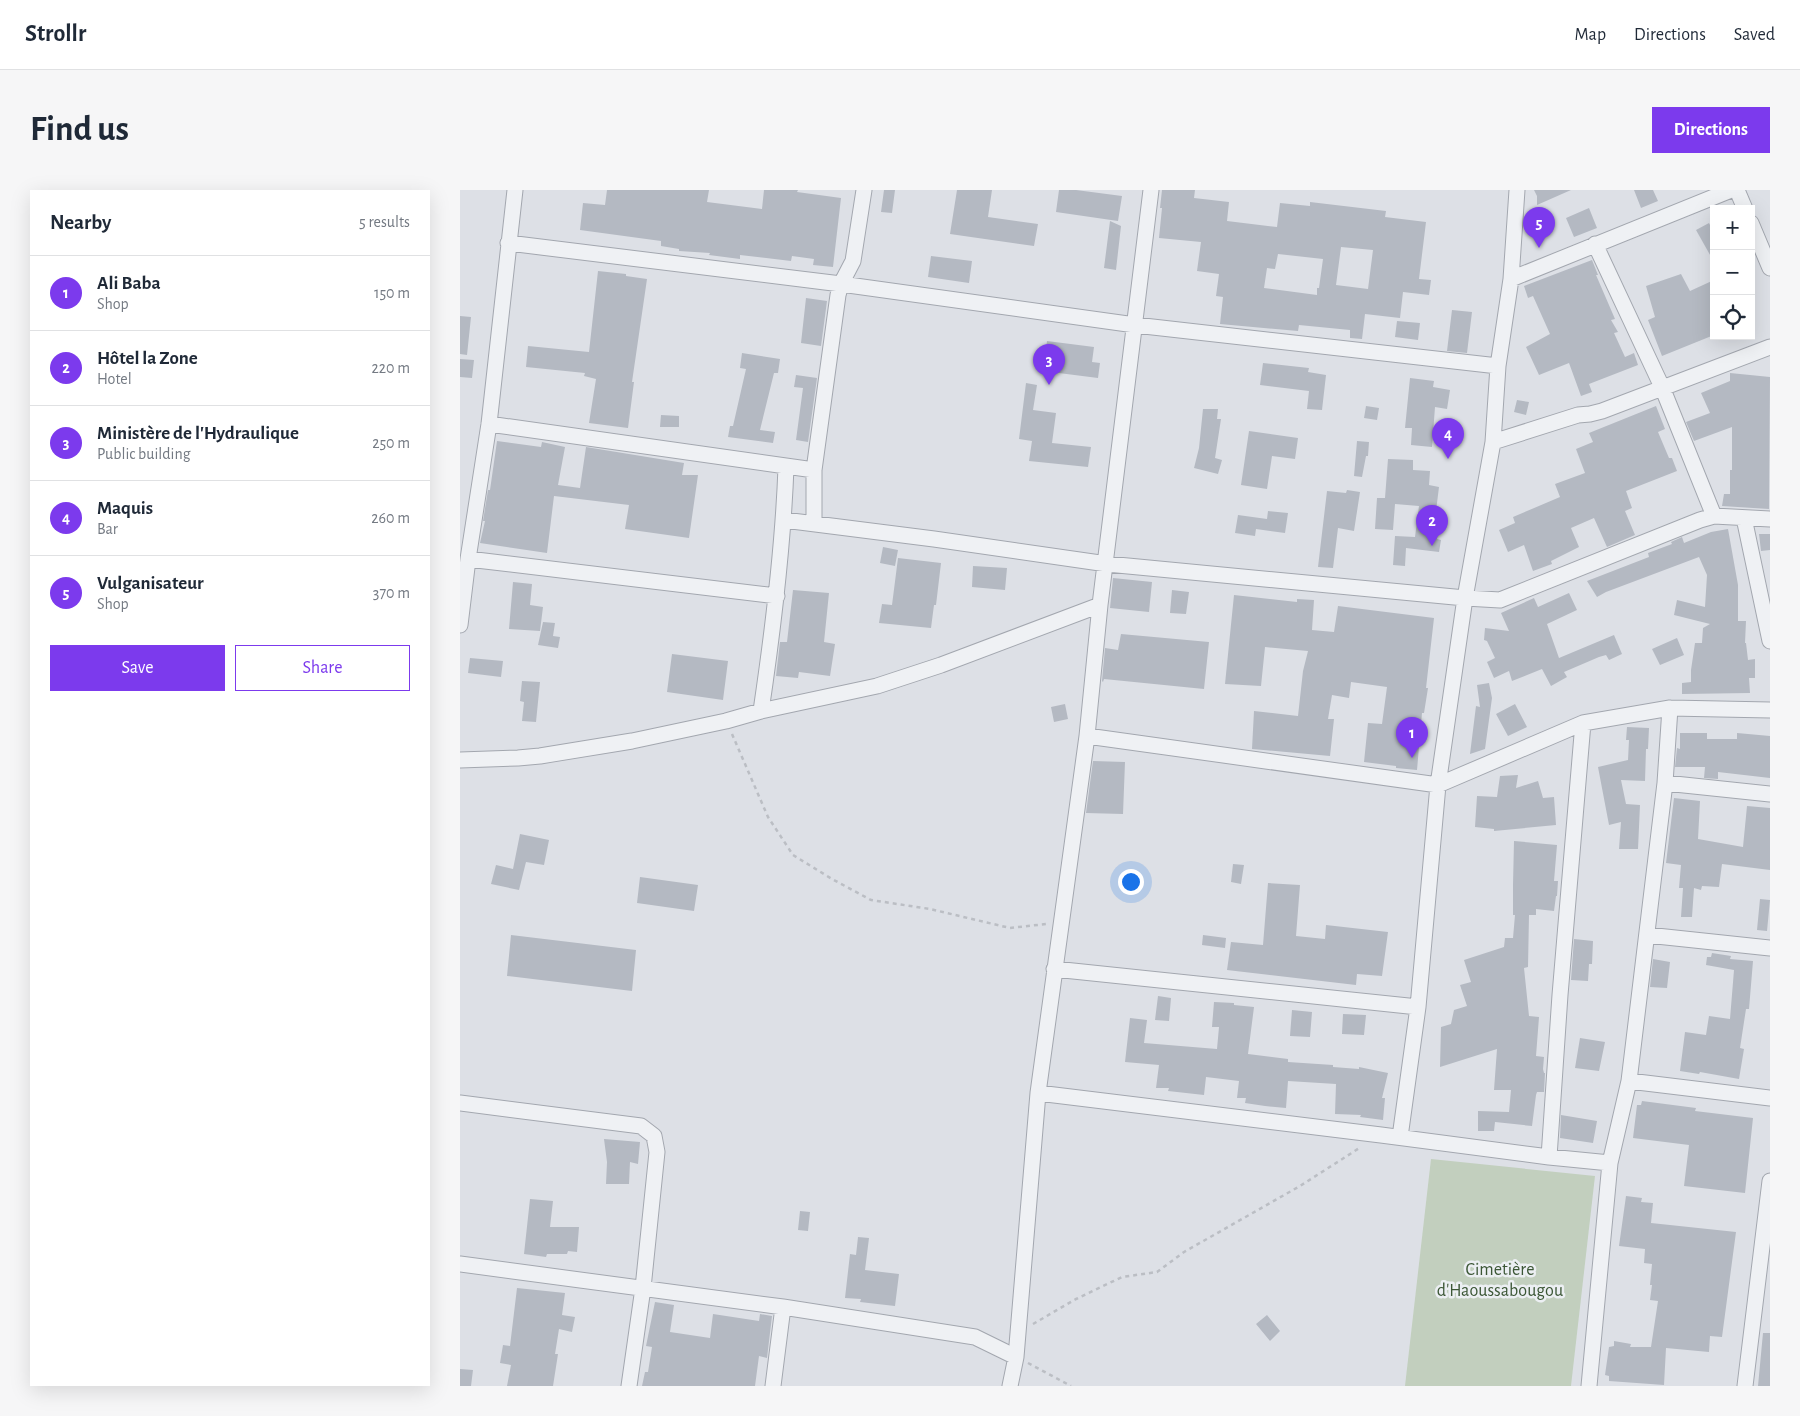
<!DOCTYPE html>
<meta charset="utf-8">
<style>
:root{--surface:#fff;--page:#f6f6f7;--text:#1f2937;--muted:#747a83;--line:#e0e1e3;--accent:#7c3aed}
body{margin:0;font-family:"Alegreya Sans",sans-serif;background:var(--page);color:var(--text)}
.controls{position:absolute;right:15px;top:15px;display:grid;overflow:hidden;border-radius:0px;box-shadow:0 5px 20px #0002}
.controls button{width:45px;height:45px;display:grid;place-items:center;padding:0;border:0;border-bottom:1px solid var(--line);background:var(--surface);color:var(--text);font:25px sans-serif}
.you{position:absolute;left:670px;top:691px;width:18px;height:18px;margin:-12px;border:4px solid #fff;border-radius:50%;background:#1a73e8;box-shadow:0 0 0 8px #1a73e833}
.badge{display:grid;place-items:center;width:32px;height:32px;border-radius:50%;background:var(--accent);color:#fff;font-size:16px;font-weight:700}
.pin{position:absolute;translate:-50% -41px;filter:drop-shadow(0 1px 2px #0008)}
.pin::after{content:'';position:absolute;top:26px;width:18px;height:15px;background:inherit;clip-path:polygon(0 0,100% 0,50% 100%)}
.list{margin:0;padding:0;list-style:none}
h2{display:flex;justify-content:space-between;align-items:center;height:65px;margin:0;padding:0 20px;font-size:21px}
h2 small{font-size:16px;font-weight:400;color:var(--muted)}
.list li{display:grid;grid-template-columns:32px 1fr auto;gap:15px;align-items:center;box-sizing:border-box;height:75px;padding:0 20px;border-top:1px solid var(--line)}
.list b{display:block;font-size:19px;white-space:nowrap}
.list p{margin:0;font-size:16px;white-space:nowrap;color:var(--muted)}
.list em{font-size:16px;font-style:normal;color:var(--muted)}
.actions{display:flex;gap:10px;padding:15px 20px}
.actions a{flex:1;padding:11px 0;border:1px solid var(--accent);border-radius:0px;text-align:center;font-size:18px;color:var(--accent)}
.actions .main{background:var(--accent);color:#fff}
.icon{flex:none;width:28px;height:28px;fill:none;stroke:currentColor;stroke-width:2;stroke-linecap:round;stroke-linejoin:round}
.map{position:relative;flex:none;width:1310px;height:1196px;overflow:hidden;border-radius:0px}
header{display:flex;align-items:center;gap:30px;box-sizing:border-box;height:70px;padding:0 25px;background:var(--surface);border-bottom:1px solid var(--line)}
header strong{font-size:24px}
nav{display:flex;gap:28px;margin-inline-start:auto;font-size:18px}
.intro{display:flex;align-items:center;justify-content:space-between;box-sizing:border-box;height:120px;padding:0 30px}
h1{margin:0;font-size:35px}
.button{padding:12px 22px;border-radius:0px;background:var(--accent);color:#fff;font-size:18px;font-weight:700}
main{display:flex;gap:30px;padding:0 30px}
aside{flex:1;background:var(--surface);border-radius:0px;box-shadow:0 5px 20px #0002}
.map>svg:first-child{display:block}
.green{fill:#c2cfbe}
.building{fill:#b4b9c2;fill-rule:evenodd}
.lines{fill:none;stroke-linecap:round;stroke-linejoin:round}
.minor-casing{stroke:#a3a7af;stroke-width:17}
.path{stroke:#bbbec4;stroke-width:2.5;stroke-dasharray:4 4;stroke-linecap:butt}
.minor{stroke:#eff1f4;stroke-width:15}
.labels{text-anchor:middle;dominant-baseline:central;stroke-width:5;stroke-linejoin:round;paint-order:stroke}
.park-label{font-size:18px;fill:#3b5635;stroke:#eceff3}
</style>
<header>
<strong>Strollr</strong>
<nav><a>Map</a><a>Directions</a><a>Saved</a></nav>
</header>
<div class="intro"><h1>Find us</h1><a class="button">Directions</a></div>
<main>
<aside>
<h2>Nearby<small>5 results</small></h2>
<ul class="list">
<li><span class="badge">1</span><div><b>Ali Baba</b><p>Shop</p></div><em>150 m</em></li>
<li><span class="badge">2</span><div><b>Hôtel la Zone</b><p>Hotel</p></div><em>220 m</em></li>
<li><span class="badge">3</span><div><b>Ministère de l'Hydraulique</b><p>Public building</p></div><em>250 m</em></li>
<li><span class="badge">4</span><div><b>Maquis</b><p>Bar</p></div><em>260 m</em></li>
<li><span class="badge">5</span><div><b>Vulganisateur</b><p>Shop</p></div><em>370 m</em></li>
</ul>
<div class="actions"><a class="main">Save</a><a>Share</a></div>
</aside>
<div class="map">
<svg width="1310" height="1196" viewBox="0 0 1310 1196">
<rect width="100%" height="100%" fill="#dde0e6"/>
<path class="green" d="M 971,969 L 1135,986 L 1111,1196 L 945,1196 Z"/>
<path class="building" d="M 147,0 L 249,0 L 247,12 L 302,19 L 304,0 L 338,0 L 337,2 L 381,8 L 373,77 L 353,75 L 354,69 L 332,66 L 331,71 L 280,65 L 280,69 L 249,65 L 250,63 L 219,61 L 219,59 L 201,56 L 201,51 L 120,40 L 123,13 L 145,15 Z
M 424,0 L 435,0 L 432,23 L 421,22 Z
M 497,0 L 532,0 L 528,27 L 578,34 L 574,56 L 490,44 Z
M 599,0 L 616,0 L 662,6 L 658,31 L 596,22 Z
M 702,0 L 735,0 L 734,8 L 769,12 L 767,31 L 817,37 L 820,13 L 850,16 L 850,12 L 926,21 L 925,27 L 966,32 L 959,89 L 971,90 L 969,105 L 943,102 L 940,128 L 905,124 L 902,149 L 890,148 L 890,140 L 839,135 L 838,141 L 760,134 L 763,107 L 756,106 L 759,84 L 737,81 L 741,52 L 699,48 L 702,18 L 700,18 ZM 881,57 L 913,60 L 908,99 L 876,95 ZM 818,64 L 863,69 L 859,98 L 857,98 L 857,105 L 804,98 L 807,78 L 815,79 Z
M 1074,0 L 1111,0 L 1077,15 L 1077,6 Z
M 1174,0 L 1193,0 L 1198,11 L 1181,18 Z
M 1129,18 L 1137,38 L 1114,47 L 1106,28 Z
M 650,31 L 661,36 L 656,80 L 644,78 Z
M 1249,33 L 1254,43 L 1254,72 L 1236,40 Z
M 471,66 L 512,71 L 509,93 L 468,87 Z
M 1132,70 L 1138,85 L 1136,85 L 1155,129 L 1151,130 L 1158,142 L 1154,143 L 1165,167 L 1174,163 L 1178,175 L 1129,194 L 1132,202 L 1121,206 L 1109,173 L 1079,185 L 1066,157 L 1090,144 L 1073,106 L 1068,108 L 1064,96 Z
M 138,81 L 166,84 L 166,86 L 187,89 L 172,192 L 174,192 L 168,238 L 129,233 L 136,189 L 124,186 L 125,183 L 66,177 L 68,156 L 129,162 Z
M 1221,84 L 1230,101 L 1254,90 L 1254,145 L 1202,166 L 1188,130 L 1195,127 L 1186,96 Z
M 346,108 L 367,111 L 361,156 L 341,153 Z
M 992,120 L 1012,122 L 1007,163 L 987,161 Z
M 0,126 L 11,127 L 7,165 L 0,164 Z
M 937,131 L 960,133 L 958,150 L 935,147 Z
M 587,151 L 634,157 L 632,172 L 640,173 L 638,188 L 583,181 Z
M 282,163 L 320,169 L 318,183 L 314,183 L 300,240 L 315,242 L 313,253 L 268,247 L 270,236 L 273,236 L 286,179 L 280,178 Z
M 0,169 L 14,170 L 12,188 L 0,187 Z
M 803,173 L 849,178 L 848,182 L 866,185 L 862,220 L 847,219 L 849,201 L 800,195 Z
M 1270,183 L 1310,187 L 1309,319 L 1262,316 L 1264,304 L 1270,304 L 1270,280 L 1272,280 L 1272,237 L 1234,251 L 1226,232 L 1250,223 L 1241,203 L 1270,191 Z
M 336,185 L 357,188 L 348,252 L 336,250 L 343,198 L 334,197 Z
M 950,188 L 974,191 L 973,197 L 990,200 L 987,219 L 975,217 L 972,257 L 951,255 L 952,238 L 945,238 Z
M 566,193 L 577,195 L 573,220 L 596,223 L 592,253 L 631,257 L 628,277 L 569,271 L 572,251 L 559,249 Z
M 1057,210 L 1069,212 L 1066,225 L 1054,222 Z
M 906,216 L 919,218 L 917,230 L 904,228 Z
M 1196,216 L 1205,239 L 1198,242 L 1209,268 L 1212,268 L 1217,281 L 1166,301 L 1172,318 L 1165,321 L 1175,345 L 1147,357 L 1134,328 L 1111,338 L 1119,357 L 1091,371 L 1092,374 L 1073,381 L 1064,355 L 1048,362 L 1039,340 L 1055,333 L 1053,327 L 1100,307 L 1095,294 L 1125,283 L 1116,259 L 1133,252 L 1129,243 Z
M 743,219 L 758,219 L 757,229 L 761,229 L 755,268 L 762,270 L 758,284 L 734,278 L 739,258 Z
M 201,225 L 219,226 L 219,237 L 200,237 Z
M 789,241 L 838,248 L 835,269 L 812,266 L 807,299 L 781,295 Z
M 37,251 L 81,257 L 82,252 L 105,257 L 98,295 L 120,298 L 126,257 L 224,273 L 222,285 L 238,285 L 229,348 L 165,339 L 169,315 L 94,306 L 87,363 L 20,353 L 25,331 L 23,331 L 28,300 L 30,300 Z
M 897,251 L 909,252 L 908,266 L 906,266 L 902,287 L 894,286 Z
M 928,269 L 953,270 L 953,280 L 970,281 L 969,295 L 979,297 L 975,329 L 979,330 L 977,349 L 981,350 L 979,362 L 946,358 L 945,376 L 933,375 L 935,346 L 955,347 L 959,316 L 935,314 L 933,340 L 915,339 L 917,308 L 925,308 Z
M 887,300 L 900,302 L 894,341 L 878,338 L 873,378 L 858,377 L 867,301 L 886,303 Z
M 808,321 L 828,323 L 825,343 L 796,339 L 795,346 L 775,343 L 778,325 L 807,329 Z
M 1268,339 L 1278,395 L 1278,431 L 1286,431 L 1285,453 L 1286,453 L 1288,470 L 1295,469 L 1295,488 L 1289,488 L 1290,503 L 1222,504 L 1222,493 L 1231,492 L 1231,480 L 1235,453 L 1242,453 L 1243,438 L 1250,434 L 1214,425 L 1217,410 L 1245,417 L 1247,385 L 1239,367 L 1146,402 L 1137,407 L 1127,391 L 1189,367 L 1188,363 L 1212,354 L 1211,352 L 1222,347 L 1224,353 L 1251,342 Z
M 1299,344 L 1310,344 L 1310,360 L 1301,361 Z
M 423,357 L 438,360 L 435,376 L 420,373 Z
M 438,368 L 481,373 L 476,415 L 474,415 L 471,438 L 419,433 L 422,414 L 432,415 Z
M 513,376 L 547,378 L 545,400 L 512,397 Z
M 653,388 L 692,392 L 689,422 L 650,418 Z
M 53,392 L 72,394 L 70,415 L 83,417 L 80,441 L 49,439 Z
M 333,400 L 369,403 L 364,452 L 375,454 L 370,486 L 339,482 L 338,488 L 316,486 L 320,452 L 327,452 Z
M 712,400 L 729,402 L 726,424 L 710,423 Z
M 1109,403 L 1117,420 L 1087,434 L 1099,468 L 1154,445 L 1162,464 L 1149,470 L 1146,465 L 1139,467 L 1104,482 L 1107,487 L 1091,496 L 1082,479 L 1052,491 L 1049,481 L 1034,488 L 1027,472 L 1035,468 L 1027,451 L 1024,450 L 1025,438 L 1049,441 L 1041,423 L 1074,408 L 1078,417 Z
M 774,405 L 837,412 L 837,409 L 854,410 L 852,440 L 874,442 L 878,416 L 974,428 L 966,498 L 968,498 L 964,523 L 962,523 L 957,580 L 936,578 L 936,576 L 904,572 L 908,533 L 922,534 L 927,497 L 891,492 L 889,508 L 872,505 L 868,529 L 874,529 L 870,566 L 792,559 L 794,521 L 838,526 L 843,481 L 848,461 L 805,457 L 801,496 L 765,494 Z
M 83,432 L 95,433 L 93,446 L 100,447 L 98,458 L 78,455 Z
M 661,444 L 749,452 L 744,499 L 644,489 L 643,492 L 642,491 L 645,458 L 658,460 Z
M 1217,448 L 1224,465 L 1200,475 L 1192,459 Z
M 212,464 L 268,471 L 263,510 L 207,502 Z
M 10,468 L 43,471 L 41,487 L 8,483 Z
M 62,491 L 80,492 L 76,532 L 62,531 L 64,512 L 60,511 Z
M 1029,493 L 1032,508 L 1025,559 L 1010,564 L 1016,516 L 1020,517 L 1017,495 Z
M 605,514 L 608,529 L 594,532 L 591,517 Z
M 1055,514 L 1067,537 L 1048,546 L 1036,524 Z
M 1167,537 L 1189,538 L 1188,559 L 1186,559 L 1185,591 L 1161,590 L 1166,614 L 1180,615 L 1178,659 L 1159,659 L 1161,632 L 1149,635 L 1138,577 L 1168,570 L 1169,550 L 1166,550 Z
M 1220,543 L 1247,543 L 1247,549 L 1277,549 L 1277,543 L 1310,546 L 1310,588 L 1258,582 L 1258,589 L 1244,588 L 1245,577 L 1215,577 L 1217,558 L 1220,559 Z
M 633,571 L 665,572 L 663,624 L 626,623 Z
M 1058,585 L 1056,598 L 1078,591 L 1083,608 L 1094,607 L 1096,635 L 1034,641 L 1034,639 L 1015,637 L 1017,606 L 1037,607 L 1040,586 Z
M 1214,608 L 1240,611 L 1238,649 L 1283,657 L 1287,616 L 1310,618 L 1310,680 L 1262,674 L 1259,697 L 1242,696 L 1241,700 L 1234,698 L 1232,727 L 1221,727 L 1223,698 L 1219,698 L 1221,675 L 1206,673 Z
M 60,644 L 89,650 L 84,675 L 66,672 L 59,700 L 31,694 L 36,675 L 53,679 Z
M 1054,651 L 1097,655 L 1094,691 L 1098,691 L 1097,706 L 1096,706 L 1094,721 L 1076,719 L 1076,725 L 1069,725 L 1068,777 L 1064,778 L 1069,826 L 1079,827 L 1076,866 L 1084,867 L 1083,879 L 1084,883 L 1085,883 L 1084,902 L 1077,902 L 1076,905 L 1072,936 L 1035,932 L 1034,941 L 1018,941 L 1018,921 L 1049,922 L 1051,900 L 1034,900 L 1037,859 L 980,877 L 981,837 L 991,834 L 994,820 L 1007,816 L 1000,795 L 1011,792 L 1004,770 L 1044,757 L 1045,748 L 1053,748 L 1055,725 L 1053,725 L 1053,695 Z
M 773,674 L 784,675 L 781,694 L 771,692 Z
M 180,687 L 238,695 L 234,721 L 177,713 Z
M 808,693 L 840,695 L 836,746 L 865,749 L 866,735 L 928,742 L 922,786 L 897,784 L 896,795 L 767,780 L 771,752 L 803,755 Z
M 1300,709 L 1310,710 L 1307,741 L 1297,740 Z
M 51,745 L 176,760 L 172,801 L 47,786 Z
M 743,745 L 766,748 L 765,758 L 742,755 Z
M 1114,749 L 1133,751 L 1132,774 L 1129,774 L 1128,791 L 1111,790 Z
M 1252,763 L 1271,766 L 1270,769 L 1293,771 L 1289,819 L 1286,819 L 1280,858 L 1284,859 L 1279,889 L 1240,882 L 1239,884 L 1220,881 L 1225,842 L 1246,845 L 1249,826 L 1270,829 L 1274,780 L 1246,775 L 1247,767 L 1251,767 Z
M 1193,769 L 1210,772 L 1207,798 L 1190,797 Z
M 698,806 L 711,808 L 709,831 L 695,830 Z
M 754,812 L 774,813 L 774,815 L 794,817 L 788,864 L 828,869 L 828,872 L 873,875 L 873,877 L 899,879 L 899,877 L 928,883 L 922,908 L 925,908 L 923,930 L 900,927 L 901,925 L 875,924 L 876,894 L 828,891 L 826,918 L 805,916 L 785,913 L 786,908 L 777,908 L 779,891 L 746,887 L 744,905 L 708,901 L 709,898 L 696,898 L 699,875 L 665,872 L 670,828 L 687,830 L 684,853 L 757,859 L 759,837 L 752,837 Z
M 832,820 L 852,822 L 850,847 L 830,846 Z
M 883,824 L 906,825 L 904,845 L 882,844 Z
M 1120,848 L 1145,852 L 1139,881 L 1115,878 Z
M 1182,911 L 1236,918 L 1235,921 L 1293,928 L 1285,1003 L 1224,996 L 1229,955 L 1173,948 L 1177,915 L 1181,915 Z
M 1101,925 L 1137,931 L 1133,953 L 1100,948 Z
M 144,949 L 180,952 L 178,974 L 170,972 L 169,994 L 146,994 L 147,972 Z
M 1166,1006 L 1182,1008 L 1181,1012 L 1193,1013 L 1191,1033 L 1276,1042 L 1262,1147 L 1250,1146 L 1249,1162 L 1206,1158 L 1204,1195 L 1149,1191 L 1149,1186 L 1145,1185 L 1149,1157 L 1154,1156 L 1154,1151 L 1171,1154 L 1170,1157 L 1191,1157 L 1198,1111 L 1190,1110 L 1192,1095 L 1190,1095 L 1192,1074 L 1184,1073 L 1185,1059 L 1159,1056 Z
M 70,1009 L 93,1011 L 90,1037 L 119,1037 L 117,1062 L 108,1061 L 107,1064 L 87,1064 L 86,1067 L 64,1064 Z
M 340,1021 L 350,1022 L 348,1041 L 338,1040 Z
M 398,1047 L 409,1048 L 405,1080 L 439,1084 L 435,1116 L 400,1112 L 401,1109 L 385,1108 L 390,1064 L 396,1065 Z
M 57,1098 L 105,1103 L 102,1125 L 115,1127 L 112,1142 L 99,1139 L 95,1164 L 98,1164 L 93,1196 L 47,1196 L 51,1175 L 40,1173 L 43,1155 L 50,1156 Z
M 195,1112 L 214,1115 L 210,1142 L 250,1148 L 253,1124 L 299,1131 L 300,1124 L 312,1126 L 307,1168 L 299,1166 L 295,1196 L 182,1196 L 185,1182 L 188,1182 L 192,1157 L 186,1156 Z
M 807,1125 L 820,1141 L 810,1151 L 796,1134 Z
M 1303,1143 L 1310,1143 L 1310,1196 L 1298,1196 Z
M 0,1179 L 13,1180 L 11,1196 L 0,1196 Z"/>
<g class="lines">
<g class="minor-casing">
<path id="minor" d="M 1277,0 L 1285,19
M 1291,33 L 1310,78
M 48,53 L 381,94 L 675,135 L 1038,176
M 1135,54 L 1202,197 L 1254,326
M 1051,89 L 1271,0
M 29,234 L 354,280
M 1033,252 L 1118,225 L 1130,224 L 1142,221 L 1310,157
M 1284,328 L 1310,451
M 324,330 L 474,349 L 647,374 L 1005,408 L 1040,410 L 1240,330 L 1254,326 L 1310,329
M 354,334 L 354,280 L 378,105 L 381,94 L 393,71 L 404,0
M 8,369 L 317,406
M 0,435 L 8,369 L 29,234 L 55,0
M 301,521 C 313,440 323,359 326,277
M 627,546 L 978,595 L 1123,533 L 1210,518 L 1310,520
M 0,570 L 58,568 L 80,566 L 172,551 L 266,531 L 301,521 L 417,496 L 481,475 L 640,415
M 1205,593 L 1310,604
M 1187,745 L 1310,758
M 594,779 L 958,817
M 1169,891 L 1310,908
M 578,903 L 921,945 L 1089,967 L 1150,973
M 0,913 L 181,936 L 194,946 L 197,962 L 183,1098 L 169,1196
M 940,947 L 958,817 L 978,595 L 1005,408 L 1033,252 L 1038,176 L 1051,89 L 1057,0
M 1089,967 L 1100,805 L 1123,533
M 0,1074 L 323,1117 L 515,1147 L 556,1167
M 313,1196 L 323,1117
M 550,1196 L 556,1167 L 578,903 L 627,546 L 640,415 L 691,0
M 1129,1196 L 1150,973 L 1169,891 L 1205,593 L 1210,518
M 1285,1196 L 1310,991"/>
</g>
<path class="path" d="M 272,544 L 308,627 L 333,665 L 372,689 L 411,710 L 470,719 L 550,738 L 586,734
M 573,1134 L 616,1109 L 662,1087 L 697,1082 L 724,1062 L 840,996 L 901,957
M 568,1173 L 611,1196"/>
<use href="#minor" class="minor"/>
</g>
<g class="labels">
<g class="park-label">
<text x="1040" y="1080">Cimetière<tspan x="1040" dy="21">d'Haoussabougou</tspan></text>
</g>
</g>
</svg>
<div class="controls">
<button>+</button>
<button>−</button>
<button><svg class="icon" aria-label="locate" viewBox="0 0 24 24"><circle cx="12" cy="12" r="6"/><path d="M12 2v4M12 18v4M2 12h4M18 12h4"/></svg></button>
</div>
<div class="you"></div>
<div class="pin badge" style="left:952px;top:568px">1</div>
<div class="pin badge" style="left:972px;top:356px">2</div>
<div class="pin badge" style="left:589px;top:195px">3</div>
<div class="pin badge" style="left:988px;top:269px">4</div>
<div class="pin badge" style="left:1079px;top:58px">5</div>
</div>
</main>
